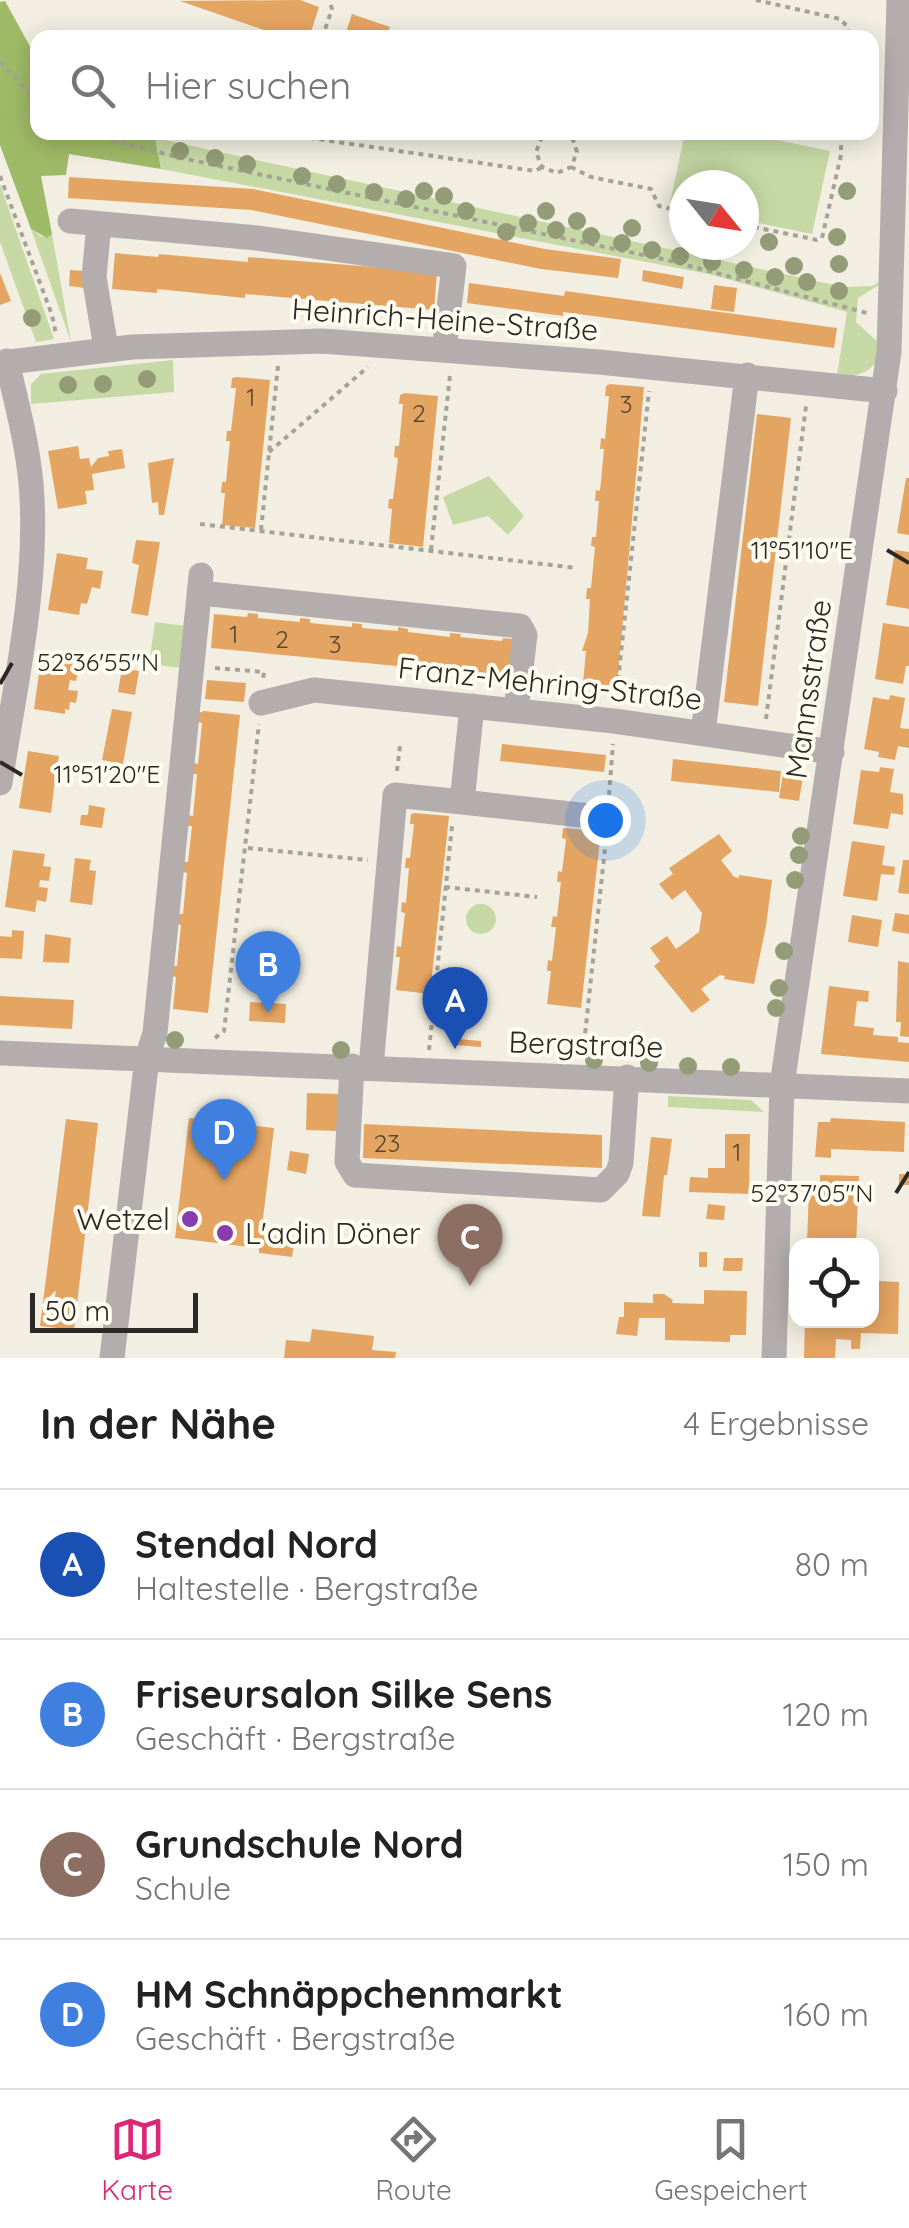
<!DOCTYPE html>
<html lang="de">
<meta charset="utf-8">
<style>
:root{--surface:#fff;--page:#f6f6f6;--text:#222;--muted:#767676;--line:#e0e0e0;--accent:#db2777}
body{margin:0;font-family:Quicksand,sans-serif;background:var(--page);color:var(--text)}
.controls{position:absolute;right:30px;bottom:30px;display:grid;overflow:hidden;border-radius:20px;box-shadow:0 5px 25px #0003}
.controls button{width:90px;height:90px;display:grid;place-items:center;padding:0;border:0;border-bottom:2px solid var(--line);background:var(--surface);color:var(--text);font:50px sans-serif}
.compass{position:absolute;left:669px;top:170px;width:90px;height:90px;border-radius:50%;background:var(--surface);box-shadow:0 5px 25px #0003;rotate:120deg}
.scale{position:absolute;left:30px;bottom:25px;width:168px;box-sizing:border-box;padding-left:10px;border:5px solid #2a2924;border-top:0;font-size:28px;line-height:35px;white-space:nowrap;color:#2a2924;-webkit-text-stroke:8px #fffcf2;paint-order:stroke}
.you{position:absolute;left:605px;top:820px;width:35px;height:35px;margin:-25px;border:8px solid #fff;border-radius:50%;background:#1a73e8;box-shadow:0 0 0 15px #1a73e833}
.badge{display:grid;place-items:center;width:65px;height:65px;border-radius:50%;background:var(--accent);color:#fff;font-size:32px;font-weight:700}
.pin{position:absolute;translate:-50% -82px;filter:drop-shadow(0 2px 5px #0008)}
.pin::after{content:'';position:absolute;top:52px;width:35px;height:30px;background:inherit;clip-path:polygon(0 0,100% 0,50% 100%)}
.list{margin:0;padding:0;list-style:none}
h2{display:flex;justify-content:space-between;align-items:center;height:130px;margin:0;padding:0 40px;font-size:42px}
h2 small{font-size:32px;font-weight:400;color:var(--muted)}
.list li{display:grid;grid-template-columns:65px 1fr auto;gap:30px;align-items:center;box-sizing:border-box;height:150px;padding:0 40px;border-top:2px solid var(--line)}
.list b{display:block;font-size:38px;white-space:nowrap}
.list p{margin:0;font-size:32px;white-space:nowrap;color:var(--muted)}
.list em{font-size:32px;font-style:normal;color:var(--muted)}
.icon{flex:none;width:55px;height:55px;fill:none;stroke:currentColor;stroke-width:2;stroke-linecap:round;stroke-linejoin:round}
.map{position:relative;flex:none;width:909px;height:1358px;overflow:hidden}
.search{position:absolute;background:var(--surface);box-shadow:0 5px 25px #0003;left:30px;right:30px;top:30px;height:110px;display:flex;align-items:center;gap:25px;box-sizing:border-box;padding:0 35px;border-radius:20px;color:var(--muted);font-size:38px}
.sheet{height:730px;background:var(--surface)}
nav{display:flex;justify-content:space-around;align-items:center;box-sizing:border-box;height:140px;border-top:2px solid var(--line);background:var(--surface);font-size:28px;color:var(--muted)}
nav a{display:grid;justify-items:center;gap:5px}
nav .on{color:var(--accent)}
.map>svg:first-child{display:block}
.green{fill:#c6d9a5}
.forest{fill:#9fba67}
.building{fill:#e5a562}
.lines{fill:none;stroke-linecap:round;stroke-linejoin:round}
.path{stroke:#a5a298;stroke-width:4;stroke-dasharray:5 5;stroke-linecap:butt}
.minor{stroke:#b4adae;stroke-width:25}
.tree{fill:#939c76}
.ticks{fill:none;stroke:#2a2924;stroke-width:4}
.poi-dot{fill:#883dae;stroke:#fffcf2;stroke-width:4}
.labels{text-anchor:middle;dominant-baseline:central;stroke-width:8;stroke-linejoin:round;paint-order:stroke}
.number-label{font-size:25px;fill:#594834}
.street-label{font-size:30px;fill:#2a2924;stroke:#fffcf2}
.poi-label{font-size:30px;fill:#2a2924;stroke:#fffcf2;text-anchor:end}
.ticks-label{font-size:25px;text-anchor:middle;fill:#2a2924;stroke:#fffcf2;stroke-width:8;stroke-linejoin:round;paint-order:stroke}
</style>
<div class="map">
<svg width="909" height="1358" viewBox="0 0 909 1358">
<rect width="100%" height="100%" fill="#f2efe2"/>
<path class="green" d="M 685,133 L 744,133 L 830,151 L 812,234 L 744,220 L 744,185 L 684,185 L 684,206 L 670,203 Z
M 155,138 L 844,287 L 872,286 L 879,282 L 882,283 L 858,298 L 856,322 L 878,342 L 878,359 C 868,375 855,377 837,375 L 847,312 L 709,274 L 161,169 Z
M 0,184 L 54,339 L 36,342 L 0,242 Z
M 31,229 L 42,237 L 52,234 L 71,342 Z
M 173,360 L 174,392 L 31,404 L 31,384 L 41,374 Z
M 489,476 L 524,516 L 508,535 L 488,516 L 453,525 L 443,497 Z
M 155,622 L 186,626 L 181,668 L 149,664 Z
M466 919a15 15 0 1 1 30 0a15 15 0 1 1-30 0Z
M 668,1096 L 751,1100 L 764,1112 L 668,1107 Z"/>
<path class="forest" d="M 5,1 L 37,59 L 38,132 L 127,132 L 155,138 L 161,169 L 69,154 L 66,175 L 41,176 L 52,234 L 47,238 L 31,229 L 0,145 L 0,2 Z"/>
<path class="building" d="M 300,0 L 319,7 L 309,38 L 287,38 L 180,1 Z
M 352,14 L 390,27 L 386,38 L 344,38 Z
M 69,177 L 253,189 L 545,249 L 621,259 L 618,278 L 541,269 L 251,210 L 68,198 Z
M 115,253 L 158,257 L 159,254 L 248,262 L 248,257 L 437,272 L 434,310 L 245,294 L 245,298 L 157,289 L 157,293 L 112,289 Z
M 70,270 L 86,271 L 85,288 L 69,286 Z
M 643,270 L 684,277 L 682,289 L 642,281 Z
M 0,273 L 11,301 L 0,305 Z
M 469,283 L 564,296 L 565,291 L 837,328 L 834,348 L 563,312 L 563,316 L 467,303 Z
M 714,285 L 737,288 L 734,312 L 711,309 Z
M 237,377 L 270,380 L 255,528 L 222,525 L 225,493 L 221,493 L 222,482 L 226,482 L 230,441 L 226,441 L 227,431 L 231,431 L 236,388 L 231,388 L 232,378 Z
M 610,384 L 644,387 L 617,686 L 583,683 L 586,651 L 582,651 L 588,633 L 590,599 L 586,599 L 587,588 L 591,588 L 595,547 L 591,546 L 592,537 L 596,537 L 599,501 L 595,501 L 596,490 L 600,491 L 604,449 L 600,449 L 601,438 L 605,439 L 609,396 L 605,396 L 606,386 Z
M 405,393 L 438,396 L 423,547 L 389,543 L 392,509 L 388,508 L 389,499 L 393,499 L 398,458 L 394,457 L 395,446 L 399,446 L 403,404 L 399,404 L 400,395 Z
M 757,414 L 791,418 L 758,706 L 724,702 Z
M 78,446 L 80,459 L 89,458 L 91,467 L 98,458 L 109,456 L 108,451 L 122,449 L 125,468 L 92,474 L 94,490 L 85,491 L 87,504 L 58,509 L 48,451 Z
M 174,458 L 164,515 L 159,515 L 158,502 L 152,503 L 148,463 Z
M 906,478 L 909,478 L 909,535 L 897,533 Z
M 136,540 L 160,542 L 148,616 L 131,613 L 139,565 L 132,563 Z
M 895,550 L 909,552 L 909,609 L 886,605 Z
M 57,553 L 88,558 L 86,569 L 103,571 L 100,589 L 92,587 L 87,604 L 81,603 L 79,615 L 48,610 Z
M 248,613 L 258,614 L 258,618 L 300,622 L 300,618 L 310,619 L 310,623 L 352,627 L 352,623 L 362,624 L 362,628 L 398,631 L 398,627 L 408,629 L 408,632 L 450,637 L 450,633 L 461,634 L 460,637 L 502,641 L 503,638 L 512,639 L 510,677 L 211,648 L 214,614 L 247,617 Z
M 883,623 L 909,627 L 909,666 L 906,666 L 903,684 L 875,679 Z
M 42,652 L 73,657 L 72,670 L 78,671 L 76,681 L 70,680 L 68,690 L 78,691 L 76,703 L 70,702 L 69,710 L 65,709 L 65,714 L 34,709 Z
M 122,668 L 139,671 L 135,695 L 118,692 Z
M 207,680 L 246,683 L 244,702 L 205,699 Z
M 890,695 L 905,698 L 900,728 L 909,729 L 909,748 L 898,746 L 895,760 L 878,757 L 879,752 L 864,749 L 873,697 L 889,700 Z
M 112,709 L 132,712 L 123,764 L 102,760 Z
M 204,711 L 240,715 L 208,1013 L 173,1009 L 176,977 L 172,976 L 173,966 L 177,966 L 181,925 L 177,924 L 178,914 L 183,914 L 187,873 L 183,872 L 184,862 L 188,862 L 192,826 L 187,826 L 188,815 L 193,816 L 197,774 L 193,774 L 193,763 L 198,764 L 202,723 L 198,722 L 199,713 Z
M 502,744 L 606,755 L 604,772 L 500,761 Z
M 28,751 L 59,756 L 57,768 L 65,769 L 64,781 L 55,780 L 51,813 L 19,808 Z
M 673,759 L 781,771 L 779,792 L 671,781 Z
M 880,767 L 894,769 L 890,792 L 903,794 L 903,815 L 891,813 L 888,829 L 853,824 L 861,770 L 879,772 Z
M 783,774 L 803,777 L 799,801 L 779,798 Z
M 89,805 L 105,808 L 102,828 L 80,825 L 81,815 L 88,815 Z
M 415,813 L 449,816 L 430,994 L 396,990 L 400,957 L 396,957 L 397,946 L 401,947 L 405,913 L 401,912 L 402,902 L 406,903 L 409,868 L 405,868 L 406,858 L 410,858 L 414,824 L 410,824 L 411,814 Z
M 563,828 L 601,831 L 581,1008 L 547,1004 L 551,971 L 547,971 L 548,960 L 552,961 L 556,927 L 551,927 L 553,916 L 557,917 L 561,882 L 557,882 L 558,871 L 562,872 L 566,839 L 562,838 Z
M 719,834 L 732,851 L 721,860 L 734,877 L 739,878 L 739,875 L 772,880 L 766,926 L 754,984 L 724,979 L 725,976 L 720,975 L 701,989 L 710,1000 L 692,1013 L 654,966 L 660,961 L 650,948 L 667,936 L 676,949 L 699,932 L 702,913 L 685,890 L 672,900 L 659,884 L 673,874 L 669,868 Z
M 852,841 L 885,846 L 882,865 L 895,867 L 894,875 L 881,874 L 877,901 L 843,896 Z
M 13,850 L 45,854 L 43,866 L 51,867 L 49,881 L 40,880 L 39,887 L 48,888 L 46,902 L 37,900 L 35,912 L 5,907 Z
M 75,858 L 91,860 L 89,870 L 96,871 L 92,905 L 70,902 Z
M 903,860 L 909,860 L 909,894 L 898,893 Z
M 895,913 L 909,915 L 909,934 L 892,931 Z
M 852,915 L 882,920 L 878,947 L 848,942 Z
M 12,930 L 24,931 L 22,959 L 0,958 L 0,936 L 12,937 Z
M 45,934 L 71,938 L 69,963 L 43,962 Z
M 898,961 L 909,963 L 909,1037 L 900,1036 L 901,1022 L 896,1022 Z
M 829,986 L 869,991 L 868,1002 L 857,1001 L 854,1026 L 874,1028 L 873,1035 L 898,1037 L 898,1042 L 909,1043 L 909,1062 L 821,1054 Z
M 0,996 L 74,1000 L 72,1029 L 0,1025 Z
M 250,1002 L 286,1004 L 285,1023 L 249,1021 Z
M 457,1039 L 481,1041 L 481,1047 L 456,1045 Z
M 307,1093 L 339,1094 L 337,1131 L 306,1130 Z
M 189,1118 L 274,1128 L 261,1235 L 295,1239 L 292,1257 L 259,1253 L 259,1248 L 175,1238 Z
M 831,1118 L 905,1122 L 904,1152 L 831,1149 L 831,1158 L 815,1157 L 818,1122 L 830,1122 Z
M 66,1119 L 98,1123 L 74,1330 L 40,1326 Z
M 364,1124 L 602,1135 L 602,1168 L 363,1158 Z
M 725,1134 L 750,1134 L 749,1194 L 689,1192 L 690,1177 L 708,1178 L 708,1168 L 725,1168 Z
M 651,1137 L 672,1139 L 667,1175 L 664,1175 L 660,1217 L 642,1216 Z
M 290,1151 L 309,1154 L 306,1174 L 287,1170 Z
M 899,1174 L 909,1174 L 909,1185 L 899,1185 Z
M 820,1175 L 859,1176 L 856,1245 L 807,1243 L 809,1188 L 820,1188 Z
M 708,1204 L 725,1206 L 724,1220 L 706,1219 Z
M 699,1252 L 707,1252 L 707,1267 L 699,1267 Z
M 724,1258 L 743,1258 L 742,1271 L 723,1271 Z
M 877,1281 L 899,1282 L 898,1334 L 861,1333 L 860,1349 L 851,1349 L 851,1340 L 836,1339 L 835,1358 L 804,1358 L 805,1320 L 872,1320 L 872,1311 L 877,1311 Z
M 704,1290 L 747,1291 L 746,1335 L 730,1335 L 730,1342 L 665,1340 L 665,1318 L 639,1318 L 637,1336 L 616,1334 L 619,1317 L 624,1317 L 624,1302 L 653,1303 L 653,1294 L 664,1294 L 673,1300 L 672,1303 L 704,1304 Z
M 312,1329 L 374,1336 L 372,1350 L 396,1352 L 395,1358 L 284,1358 L 286,1340 L 310,1342 Z"/>
<g class="lines">
<path class="path" d="M 756,0 L 840,19 L 847,26 L 850,38
M 322,38 L 332,9 L 329,0
M 0,62 L 38,102
M 93,132 L 109,140 L 186,159 L 667,260 L 867,313
M 270,132 L 535,171 L 542,167
M 551,132 L 542,137 L 536,152 L 542,167 L 557,173 L 571,167 L 577,152 L 572,137 L 563,132
M 571,167 L 591,177 L 651,189 L 659,206 L 684,212
M 0,176 L 52,315 L 56,334
M 744,225 L 817,240 L 822,238 L 841,155 L 841,132
M 269,452 L 368,367
M 200,524 L 577,568
M 261,530 L 278,366
M 431,550 L 450,375
M 215,668 L 264,672 L 263,679
M 616,700 L 649,391
M 766,719 L 806,406
M 397,771 L 400,746
M 609,795 L 613,744
M 248,848 L 368,860
M 445,887 L 537,897
M 215,1038 L 224,1031 L 259,724
M 429,1050 L 452,826
M 583,1053 L 606,839"/>
<path class="minor" d="M 70,221 L 257,238 L 454,266 L 444,350
M 99,224 L 94,277 L 106,348
M 0,363 L 132,347 L 322,341 L 599,362 L 885,391
M 200,593 L 520,626 L 525,635 L 516,710
M 261,703 L 314,690 L 614,721 L 832,752
M 703,733 L 747,375
M 0,783 C 14,690 37,593 32,498 C 30,452 17,406 7,361
M 462,802 L 608,818
M 0,1053 L 909,1091
M 352,1066 L 347,1162 L 355,1175 L 601,1190 L 617,1174 L 621,1163 L 627,1077
M 371,1067 L 395,795 L 462,802 L 472,706
M 112,1358 L 147,1058 L 155,1033 L 201,575
M 774,1358 L 782,1085 L 889,352 L 899,0"/>
</g>
<g class="tree">
<circle cx="180" cy="151" r="9"/>
<circle cx="215" cy="158" r="9"/>
<circle cx="247" cy="164" r="9"/>
<circle cx="302" cy="176" r="9"/>
<circle cx="337" cy="184" r="9"/>
<circle cx="424" cy="191" r="9"/>
<circle cx="847" cy="191" r="9"/>
<circle cx="374" cy="192" r="9"/>
<circle cx="444" cy="196" r="9"/>
<circle cx="406" cy="199" r="9"/>
<circle cx="466" cy="211" r="9"/>
<circle cx="546" cy="211" r="9"/>
<circle cx="577" cy="221" r="9"/>
<circle cx="528" cy="223" r="9"/>
<circle cx="632" cy="228" r="9"/>
<circle cx="556" cy="230" r="9"/>
<circle cx="506" cy="232" r="9"/>
<circle cx="591" cy="236" r="9"/>
<circle cx="837" cy="237" r="9"/>
<circle cx="769" cy="242" r="9"/>
<circle cx="622" cy="243" r="9"/>
<circle cx="652" cy="250" r="9"/>
<circle cx="680" cy="256" r="9"/>
<circle cx="712" cy="262" r="9"/>
<circle cx="839" cy="264" r="9"/>
<circle cx="794" cy="266" r="9"/>
<circle cx="744" cy="270" r="9"/>
<circle cx="775" cy="277" r="9"/>
<circle cx="807" cy="282" r="9"/>
<circle cx="839" cy="291" r="9"/>
<circle cx="32" cy="318" r="9"/>
<circle cx="147" cy="379" r="9"/>
<circle cx="103" cy="384" r="9"/>
<circle cx="68" cy="385" r="9"/>
<circle cx="801" cy="836" r="9"/>
<circle cx="799" cy="855" r="9"/>
<circle cx="795" cy="880" r="9"/>
<circle cx="784" cy="951" r="9"/>
<circle cx="779" cy="988" r="9"/>
<circle cx="776" cy="1008" r="9"/>
<circle cx="175" cy="1040" r="9"/>
<circle cx="341" cy="1050" r="9"/>
<circle cx="594" cy="1060" r="9"/>
<circle cx="649" cy="1063" r="9"/>
<circle cx="688" cy="1066" r="9"/>
<circle cx="731" cy="1067" r="9"/>
</g>
<path class="ticks" d="M 887,550 L 909,563M 0,684 L 12,663M 0,762 L 22,775M 896,1193 L 909,1172"/>
<g class="poi-dot">
<circle cx="190" cy="1219" r="10"/>
<circle cx="225" cy="1233" r="10"/>
</g>
<g class="labels">
<g class="number-label">
<text x="251" y="396">1</text>
<text x="626" y="403">3</text>
<text x="419" y="412">2</text>
<text x="234" y="633">1</text>
<text x="282" y="638">2</text>
<text x="335" y="643">3</text>
<text x="387" y="1142">23</text>
<text x="737" y="1151">1</text>
</g>
<g class="street-label">
<text transform="translate(445 319) rotate(4)">Heinrich-Heine-Straße</text>
<text transform="translate(550 683) rotate(6)">Franz-Mehring-Straße</text>
<text transform="translate(808 689) rotate(-82)">Mannsstraße</text>
<text transform="translate(586 1044) rotate(2)">Bergstraße</text>
</g>
<g class="poi-label">
<text x="170" y="1219">Wetzel</text>
<text x="245" y="1233" text-anchor="start">L'adin Döner</text>
</g>
</g>
<g class="ticks-label">
<text x="802" y="559">11°51'10"E</text>
<text x="98" y="671">52°36'55"N</text>
<text x="107" y="783">11°51'20"E</text>
<text x="812" y="1202">52°37'05"N</text>
</g>
</svg>
<div class="controls">
<button><svg class="icon" aria-label="locate" viewBox="0 0 24 24"><circle cx="12" cy="12" r="6"/><path d="M12 2v4M12 18v4M2 12h4M18 12h4"/></svg></button>
</div>
<svg class="compass" viewBox="-18 -18 36 36"><path d="M0-13l5 13h-10z" fill="#e53935"/><path d="M0 13l5-13h-10z" fill="#767676"/></svg>
<div class="scale">50 m</div>
<div class="you"></div>
<div class="pin badge" style="left:455px;top:1049px;background:#1a4fb4">A</div>
<div class="pin badge" style="left:268px;top:1013px;background:#3f7fe0">B</div>
<div class="pin badge" style="left:470px;top:1286px;background:#8d6e63">C</div>
<div class="pin badge" style="left:224px;top:1181px;background:#3f7fe0">D</div>
<div class="search"><svg class="icon" aria-label="search" viewBox="0 0 24 24"><circle cx="10" cy="10" r="6"/><path d="M15 15l6 6"/></svg>Hier suchen</div>
</div>
<section class="sheet">
<h2>In der Nähe<small>4 Ergebnisse</small></h2>
<ul class="list">
<li><span class="badge" style="background:#1a4fb4">A</span><div><b>Stendal Nord</b><p>Haltestelle · Bergstraße</p></div><em>80 m</em></li>
<li><span class="badge" style="background:#3f7fe0">B</span><div><b>Friseursalon Silke Sens</b><p>Geschäft · Bergstraße</p></div><em>120 m</em></li>
<li><span class="badge" style="background:#8d6e63">C</span><div><b>Grundschule Nord</b><p>Schule</p></div><em>150 m</em></li>
<li><span class="badge" style="background:#3f7fe0">D</span><div><b>HM Schnäppchenmarkt</b><p>Geschäft · Bergstraße</p></div><em>160 m</em></li>
</ul>
</section>
<nav>
<a class="on"><svg class="icon" aria-label="map" viewBox="0 0 24 24"><path d="M3 6l6-2 6 2 6-2v14l-6 2-6-2-6 2zM9 4v14M15 6v14"/></svg>Karte</a>
<a><svg class="icon" aria-label="directions" viewBox="0 0 24 24"><path d="M12 3l9 9-9 9-9-9zM9 14v-3h6M13 9l2 2-2 2"/></svg>Route</a>
<a><svg class="icon" aria-label="saved" viewBox="0 0 24 24"><path d="M7 4h10v16l-5-4-5 4z"/></svg>Gespeichert</a>
</nav>
